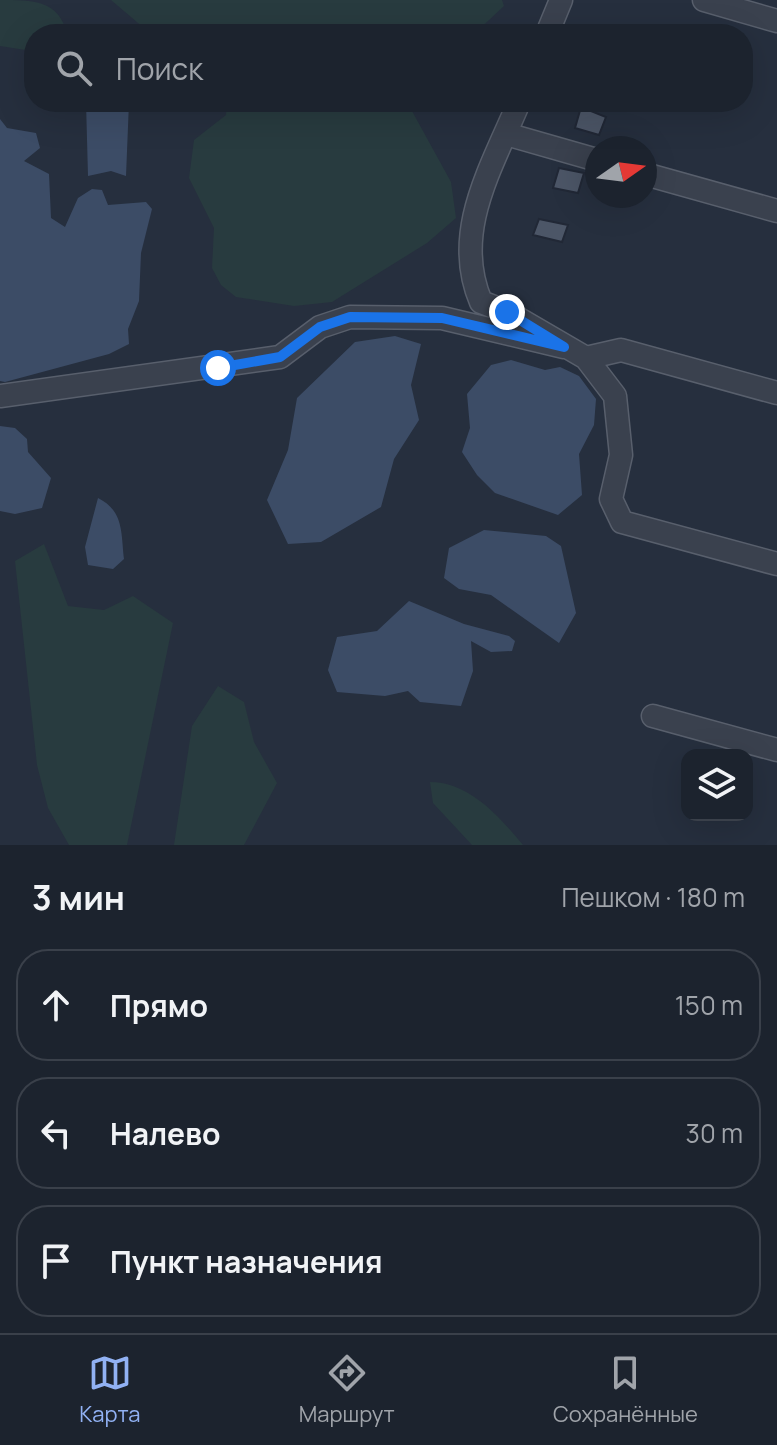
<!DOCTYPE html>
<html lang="ru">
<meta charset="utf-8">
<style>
:root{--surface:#1c232e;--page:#292f3a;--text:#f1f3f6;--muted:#a0a4aa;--line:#3a404a;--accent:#91b1f3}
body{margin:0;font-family:Manrope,sans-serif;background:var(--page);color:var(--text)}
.controls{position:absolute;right:24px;bottom:24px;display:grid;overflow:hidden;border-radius:16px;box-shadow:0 8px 32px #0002}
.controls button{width:72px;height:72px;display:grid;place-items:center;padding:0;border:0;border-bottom:2px solid var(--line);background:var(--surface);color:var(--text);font:40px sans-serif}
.compass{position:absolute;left:585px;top:136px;width:72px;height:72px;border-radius:50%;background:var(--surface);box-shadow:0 8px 32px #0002;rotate:76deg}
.stop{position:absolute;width:24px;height:24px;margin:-18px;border:6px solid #1a73e8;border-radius:50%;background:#fff}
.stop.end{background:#1a73e8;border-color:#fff;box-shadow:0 2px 8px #0008}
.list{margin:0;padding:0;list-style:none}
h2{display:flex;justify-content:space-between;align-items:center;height:104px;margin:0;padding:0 32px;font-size:34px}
h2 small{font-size:26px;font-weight:400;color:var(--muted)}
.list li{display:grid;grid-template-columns:52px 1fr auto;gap:24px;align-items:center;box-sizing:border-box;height:112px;margin:0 16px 16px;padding:0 16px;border:2px solid var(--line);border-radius:32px}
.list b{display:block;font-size:30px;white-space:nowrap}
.list em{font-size:26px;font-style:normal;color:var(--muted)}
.icon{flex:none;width:44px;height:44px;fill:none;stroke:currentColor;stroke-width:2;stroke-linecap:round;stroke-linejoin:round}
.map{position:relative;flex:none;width:777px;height:845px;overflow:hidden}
.search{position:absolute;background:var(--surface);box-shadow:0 8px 32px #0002;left:24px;right:24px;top:24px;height:88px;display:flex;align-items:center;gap:20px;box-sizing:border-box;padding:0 28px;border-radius:32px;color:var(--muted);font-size:30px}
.sheet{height:488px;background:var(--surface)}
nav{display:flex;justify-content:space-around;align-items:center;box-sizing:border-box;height:112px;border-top:2px solid var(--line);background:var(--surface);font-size:22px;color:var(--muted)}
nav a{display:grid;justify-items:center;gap:4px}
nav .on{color:var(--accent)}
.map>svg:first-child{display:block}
.green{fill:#283b3f}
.water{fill:#3c4c66}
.building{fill:#4c5667;stroke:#212836;stroke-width:2}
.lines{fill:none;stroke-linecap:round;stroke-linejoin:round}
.minor-casing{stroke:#585f6c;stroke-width:25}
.minor{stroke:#3a414e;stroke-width:22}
.route{stroke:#1a73e8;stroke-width:10}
</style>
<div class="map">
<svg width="777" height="845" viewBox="0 0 777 845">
<rect width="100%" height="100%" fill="#262f3e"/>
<path class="green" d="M 0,0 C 33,0 59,0 67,34 L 34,34 L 32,51 L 0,46 Z
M 111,0 L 502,0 L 504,6 L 474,34 L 151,34 Z
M 227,102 L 436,102 L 412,111 L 451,182 L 456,218 L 427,243 L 332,302 L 294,306 L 236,297 L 221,285 L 212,268 L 214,228 L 189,178 L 194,140 L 226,115 Z
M 44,544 L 68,606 L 104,610 L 133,596 L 173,623 L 127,845 L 69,845 L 48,808 L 37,765 L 15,561 Z
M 218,686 L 244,702 L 254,742 L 277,783 L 244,845 L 174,845 L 192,726 Z
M 430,782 C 469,782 499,816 523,845 L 472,845 L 433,803 Z"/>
<path class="water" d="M 86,102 L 129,102 L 126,176 L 111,171 L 88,176 Z
M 0,119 L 7,128 L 36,133 L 40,148 L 24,161 L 49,174 L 51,218 L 65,227 L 78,198 L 92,189 L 102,190 L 108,205 L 146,202 L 152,209 L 141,253 L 139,301 L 128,329 L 129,344 L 109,354 L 5,382 L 0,381 Z
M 395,336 L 421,344 L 411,385 L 419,420 L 394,459 L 381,507 L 321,542 L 288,544 L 267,500 L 288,450 L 297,398 L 355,342 Z
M 511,360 L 545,370 L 560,367 L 579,376 L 596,399 L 594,425 L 579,454 L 582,495 L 558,515 L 495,493 L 477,475 L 462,452 L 470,428 L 467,394 L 491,365 Z
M 0,426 L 15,428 L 27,439 L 28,452 L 51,478 L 42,508 L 15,514 L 0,511 Z
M 98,498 C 124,511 121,533 124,559 L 113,569 L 88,565 L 85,547 Z
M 484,530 L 546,536 L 561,546 L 576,613 L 559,643 L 491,595 L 459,589 L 444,578 L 449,548 Z
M 409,601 L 464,624 L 509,636 L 515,641 L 512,651 L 491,652 L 471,641 L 473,671 L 461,706 L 420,702 L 408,691 L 385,696 L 337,692 L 328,670 L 337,637 L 377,631 Z"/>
<path class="building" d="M 581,107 L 606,117 L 599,135 L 575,128 Z
M 559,168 L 584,173 L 578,193 L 553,188 Z
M 539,219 L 568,225 L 562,242 L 533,235 Z"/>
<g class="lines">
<g class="minor-casing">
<path id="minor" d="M 704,0 L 777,21
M 547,34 L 561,0
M 519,102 C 492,167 451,232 481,302 L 507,312 L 586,358 L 621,350 L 777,393
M 506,134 L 597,160
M 645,174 L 777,211
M 586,358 L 615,396 L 621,455 L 611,499 L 622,522 L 777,564
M 0,396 L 280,357 L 320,327 L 350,317 L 442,318 L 564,347
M 653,716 L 777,750"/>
</g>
<use href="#minor" class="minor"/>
</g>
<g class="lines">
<path class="route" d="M 218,368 L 280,357 L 320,327 L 350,317 L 442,318 L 564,347 L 507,312"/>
</g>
</svg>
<div class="controls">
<button><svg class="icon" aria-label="layers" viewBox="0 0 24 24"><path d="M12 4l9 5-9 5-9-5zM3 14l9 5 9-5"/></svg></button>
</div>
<svg class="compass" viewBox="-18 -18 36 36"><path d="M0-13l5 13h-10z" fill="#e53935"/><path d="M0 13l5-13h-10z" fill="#a0a4aa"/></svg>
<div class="stop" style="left:218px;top:368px"></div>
<div class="stop end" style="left:507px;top:312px"></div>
<div class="search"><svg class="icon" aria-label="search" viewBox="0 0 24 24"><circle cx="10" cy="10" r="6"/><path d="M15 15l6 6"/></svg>Поиск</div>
</div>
<section class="sheet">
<h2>3 мин<small>Пешком · 180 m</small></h2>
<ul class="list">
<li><svg class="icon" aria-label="ahead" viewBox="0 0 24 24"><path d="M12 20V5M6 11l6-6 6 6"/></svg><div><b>Прямо</b></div><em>150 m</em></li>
<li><svg class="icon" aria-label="left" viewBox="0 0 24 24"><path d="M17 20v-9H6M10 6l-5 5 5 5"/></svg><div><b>Налево</b></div><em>30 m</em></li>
<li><svg class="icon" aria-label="arrive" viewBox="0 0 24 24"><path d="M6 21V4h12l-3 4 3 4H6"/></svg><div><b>Пункт назначения</b></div></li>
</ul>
</section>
<nav>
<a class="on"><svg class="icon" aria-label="map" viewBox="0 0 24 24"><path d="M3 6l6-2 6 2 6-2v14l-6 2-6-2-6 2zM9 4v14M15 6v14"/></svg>Карта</a>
<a><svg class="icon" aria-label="directions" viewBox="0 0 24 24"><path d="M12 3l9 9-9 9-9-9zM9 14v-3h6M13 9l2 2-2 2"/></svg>Маршрут</a>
<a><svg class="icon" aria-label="saved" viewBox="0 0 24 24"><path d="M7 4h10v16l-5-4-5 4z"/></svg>Сохранённые</a>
</nav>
